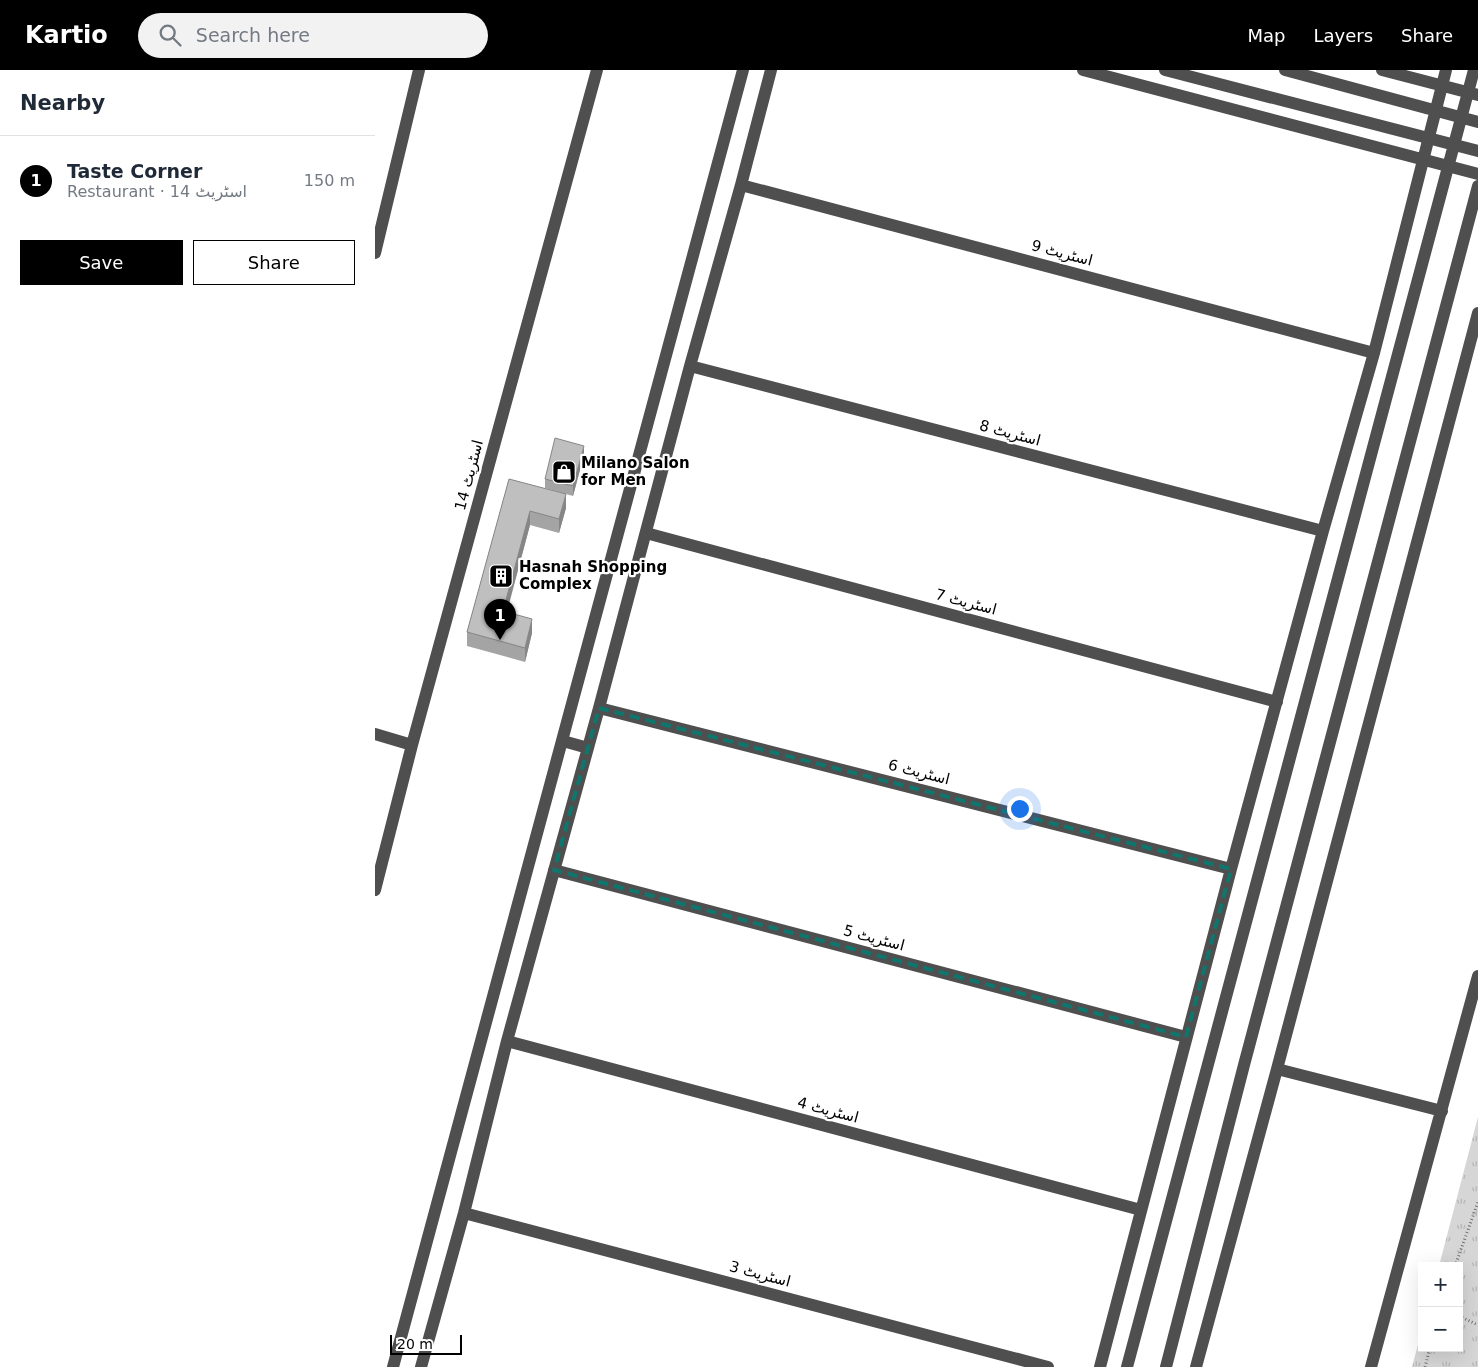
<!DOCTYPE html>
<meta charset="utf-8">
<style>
:root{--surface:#fff;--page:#f2f2f3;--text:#1f2937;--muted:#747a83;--line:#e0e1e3;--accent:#000}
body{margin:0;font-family:"DejaVu Sans",Cairo,sans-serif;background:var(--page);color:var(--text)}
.controls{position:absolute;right:15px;bottom:15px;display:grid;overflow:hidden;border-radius:0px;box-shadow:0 5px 20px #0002}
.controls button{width:45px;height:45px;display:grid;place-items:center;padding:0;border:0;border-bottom:1px solid var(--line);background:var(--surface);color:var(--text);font:25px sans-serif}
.scale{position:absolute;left:15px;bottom:12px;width:72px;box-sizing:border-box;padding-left:5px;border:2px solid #000;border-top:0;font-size:14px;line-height:18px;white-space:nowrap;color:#000;-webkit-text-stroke:4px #fff;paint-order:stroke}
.you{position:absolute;left:644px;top:738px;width:18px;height:18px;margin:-12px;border:4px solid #fff;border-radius:50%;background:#1a73e8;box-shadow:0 0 0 8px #1a73e833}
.badge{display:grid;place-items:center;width:32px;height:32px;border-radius:50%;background:var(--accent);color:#fff;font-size:16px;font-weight:700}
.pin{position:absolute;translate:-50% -41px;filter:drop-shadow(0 1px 2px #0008)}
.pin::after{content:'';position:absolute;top:26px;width:18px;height:15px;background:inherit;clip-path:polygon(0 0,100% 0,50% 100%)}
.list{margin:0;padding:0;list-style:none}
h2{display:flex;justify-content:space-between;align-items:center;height:65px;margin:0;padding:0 20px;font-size:21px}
h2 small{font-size:16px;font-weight:400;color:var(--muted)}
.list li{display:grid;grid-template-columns:32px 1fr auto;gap:15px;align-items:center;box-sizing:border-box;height:90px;padding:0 20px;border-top:1px solid var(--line)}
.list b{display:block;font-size:19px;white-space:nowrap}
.list p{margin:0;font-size:16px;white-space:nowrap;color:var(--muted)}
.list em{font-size:16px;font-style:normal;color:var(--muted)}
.actions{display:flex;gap:10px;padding:15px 20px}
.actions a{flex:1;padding:11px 0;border:1px solid var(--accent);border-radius:0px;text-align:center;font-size:18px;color:var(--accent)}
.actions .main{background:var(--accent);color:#fff}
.icon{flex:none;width:28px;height:28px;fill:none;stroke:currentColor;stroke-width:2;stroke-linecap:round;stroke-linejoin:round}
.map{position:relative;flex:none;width:1103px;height:1297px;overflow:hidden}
header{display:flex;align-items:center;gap:30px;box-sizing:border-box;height:70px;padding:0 25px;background:var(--accent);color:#fff}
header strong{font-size:24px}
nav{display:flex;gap:28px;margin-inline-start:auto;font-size:18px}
.search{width:350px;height:45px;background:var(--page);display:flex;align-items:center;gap:12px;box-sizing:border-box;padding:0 18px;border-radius:28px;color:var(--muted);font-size:19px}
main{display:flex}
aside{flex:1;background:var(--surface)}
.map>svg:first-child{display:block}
.park{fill:url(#park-tufts)}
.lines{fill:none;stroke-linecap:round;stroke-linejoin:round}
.path{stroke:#717171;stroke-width:3;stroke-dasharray:1 2.5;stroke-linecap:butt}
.minor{stroke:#4f4f4f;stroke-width:12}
.wall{fill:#a4a4a4}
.shaded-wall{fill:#868686}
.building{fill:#bfbfbf;stroke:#868686}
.marked{fill:none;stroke:#0f766e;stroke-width:4;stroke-dasharray:10 6;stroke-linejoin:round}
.labels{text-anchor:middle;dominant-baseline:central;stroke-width:4.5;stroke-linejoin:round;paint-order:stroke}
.street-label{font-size:15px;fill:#000;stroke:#fff}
.poi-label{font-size:15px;font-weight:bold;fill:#000;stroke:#fff;text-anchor:start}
</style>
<header>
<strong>Kartio</strong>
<div class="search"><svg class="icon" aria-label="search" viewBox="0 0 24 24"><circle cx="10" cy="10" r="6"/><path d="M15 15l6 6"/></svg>Search here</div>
<nav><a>Map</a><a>Layers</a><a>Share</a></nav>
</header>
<main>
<aside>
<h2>Nearby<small></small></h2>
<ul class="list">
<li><span class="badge">1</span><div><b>Taste Corner</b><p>Restaurant · اسٹریٹ 14</p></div><em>150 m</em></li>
</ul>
<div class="actions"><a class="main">Save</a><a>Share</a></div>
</aside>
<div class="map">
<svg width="1103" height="1297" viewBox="0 0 1103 1297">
<defs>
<pattern id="park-tufts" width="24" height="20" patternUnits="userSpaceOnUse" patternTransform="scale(1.25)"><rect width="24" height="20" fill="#d6d6d6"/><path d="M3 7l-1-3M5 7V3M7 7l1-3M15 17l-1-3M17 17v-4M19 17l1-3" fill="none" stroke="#b6b6b6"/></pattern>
</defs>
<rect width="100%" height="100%" fill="#fff"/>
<path class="park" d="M 1103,1047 L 1103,1297 L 1037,1297 L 1047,1260 L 1047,1278 L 1084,1278 L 1084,1196 L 1064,1196 Z"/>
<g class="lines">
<path class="path" d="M 1080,1196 L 1103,1132
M 1084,1246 L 1103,1255
M 1050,1297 L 1055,1278"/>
<path class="minor" d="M 708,0 L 1103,104
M 790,0 L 1103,81
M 910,0 L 1103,52
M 1007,0 L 1103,25
M 366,115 L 999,283
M 0,183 L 44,0
M 315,296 L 948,461
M 271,463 L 902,632
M 224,638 L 856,799
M 0,664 L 37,675
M 188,671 L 213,678
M 179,800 L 811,967
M 0,820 L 37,675 L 222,0
M 132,971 L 766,1140
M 902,999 L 1067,1041
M 89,1143 L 673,1297
M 18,1297 L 368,0
M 46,1297 L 89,1143 L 132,971 L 224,638 L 315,296 L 366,115 L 396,0
M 725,1297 L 856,799 L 948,461 L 999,283 L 1071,0
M 752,1297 L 1099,0
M 791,1297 L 869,995 L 1103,116
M 821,1297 L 902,999 L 1103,243
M 996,1297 L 1103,906"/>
</g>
<path class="wall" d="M 209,385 L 198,426 L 170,418 L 170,409 Z
M 134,409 L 191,438 L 184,463 L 155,455 L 132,542 L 157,563 L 150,592 L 92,576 L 92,562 Z"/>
<path class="shaded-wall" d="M 209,376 L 209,385 L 198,426 L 198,416 Z
M 191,424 L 191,438 L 184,463 L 184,449 Z
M 155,441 L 155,455 L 128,555 L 128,541 Z
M 157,549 L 157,563 L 150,592 L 150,578 Z"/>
<path class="building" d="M 180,368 L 209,376 L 198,416 L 170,409 Z
M 134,409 L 191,424 L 184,449 L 155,441 L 128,541 L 157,549 L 150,578 L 92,562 Z"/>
<path class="marked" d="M 224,638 L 856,799 L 811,967 L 179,800 Z"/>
<defs>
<g id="shop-square" transform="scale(1.25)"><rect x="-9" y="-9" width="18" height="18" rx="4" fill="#000" stroke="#fff"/><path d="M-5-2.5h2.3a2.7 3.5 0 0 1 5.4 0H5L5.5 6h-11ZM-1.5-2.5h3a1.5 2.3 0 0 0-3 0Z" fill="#fff"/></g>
<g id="building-square" transform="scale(1.25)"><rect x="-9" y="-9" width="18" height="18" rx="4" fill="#000" stroke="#fff"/><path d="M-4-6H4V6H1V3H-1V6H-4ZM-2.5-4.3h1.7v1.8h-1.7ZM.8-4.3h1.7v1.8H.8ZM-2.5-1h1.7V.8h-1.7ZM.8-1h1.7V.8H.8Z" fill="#fff"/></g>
</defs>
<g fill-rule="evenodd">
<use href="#shop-square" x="189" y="402"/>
<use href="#building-square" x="126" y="506"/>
</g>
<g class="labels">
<g class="street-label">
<text transform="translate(687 183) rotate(15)">اسٹریٹ 9</text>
<text transform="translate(635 363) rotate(15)">اسٹریٹ 8</text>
<text transform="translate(94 405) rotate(-75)">اسٹریٹ 14</text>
<text transform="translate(591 532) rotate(15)">اسٹریٹ 7</text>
<text transform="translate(544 702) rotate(14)">اسٹریٹ 6</text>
<text transform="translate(499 868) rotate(15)">اسٹریٹ 5</text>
<text transform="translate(453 1040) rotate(15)">اسٹریٹ 4</text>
<text transform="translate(385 1204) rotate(15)">اسٹریٹ 3</text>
</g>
<g class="poi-label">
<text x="206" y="393">Milano Salon<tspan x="206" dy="17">for Men</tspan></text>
<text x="144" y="497">Hasnah Shopping<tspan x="144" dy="17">Complex</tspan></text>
</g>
</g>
</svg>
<div class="controls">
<button>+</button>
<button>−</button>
</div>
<div class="scale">20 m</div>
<div class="you"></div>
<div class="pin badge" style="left:125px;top:570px">1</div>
</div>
</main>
